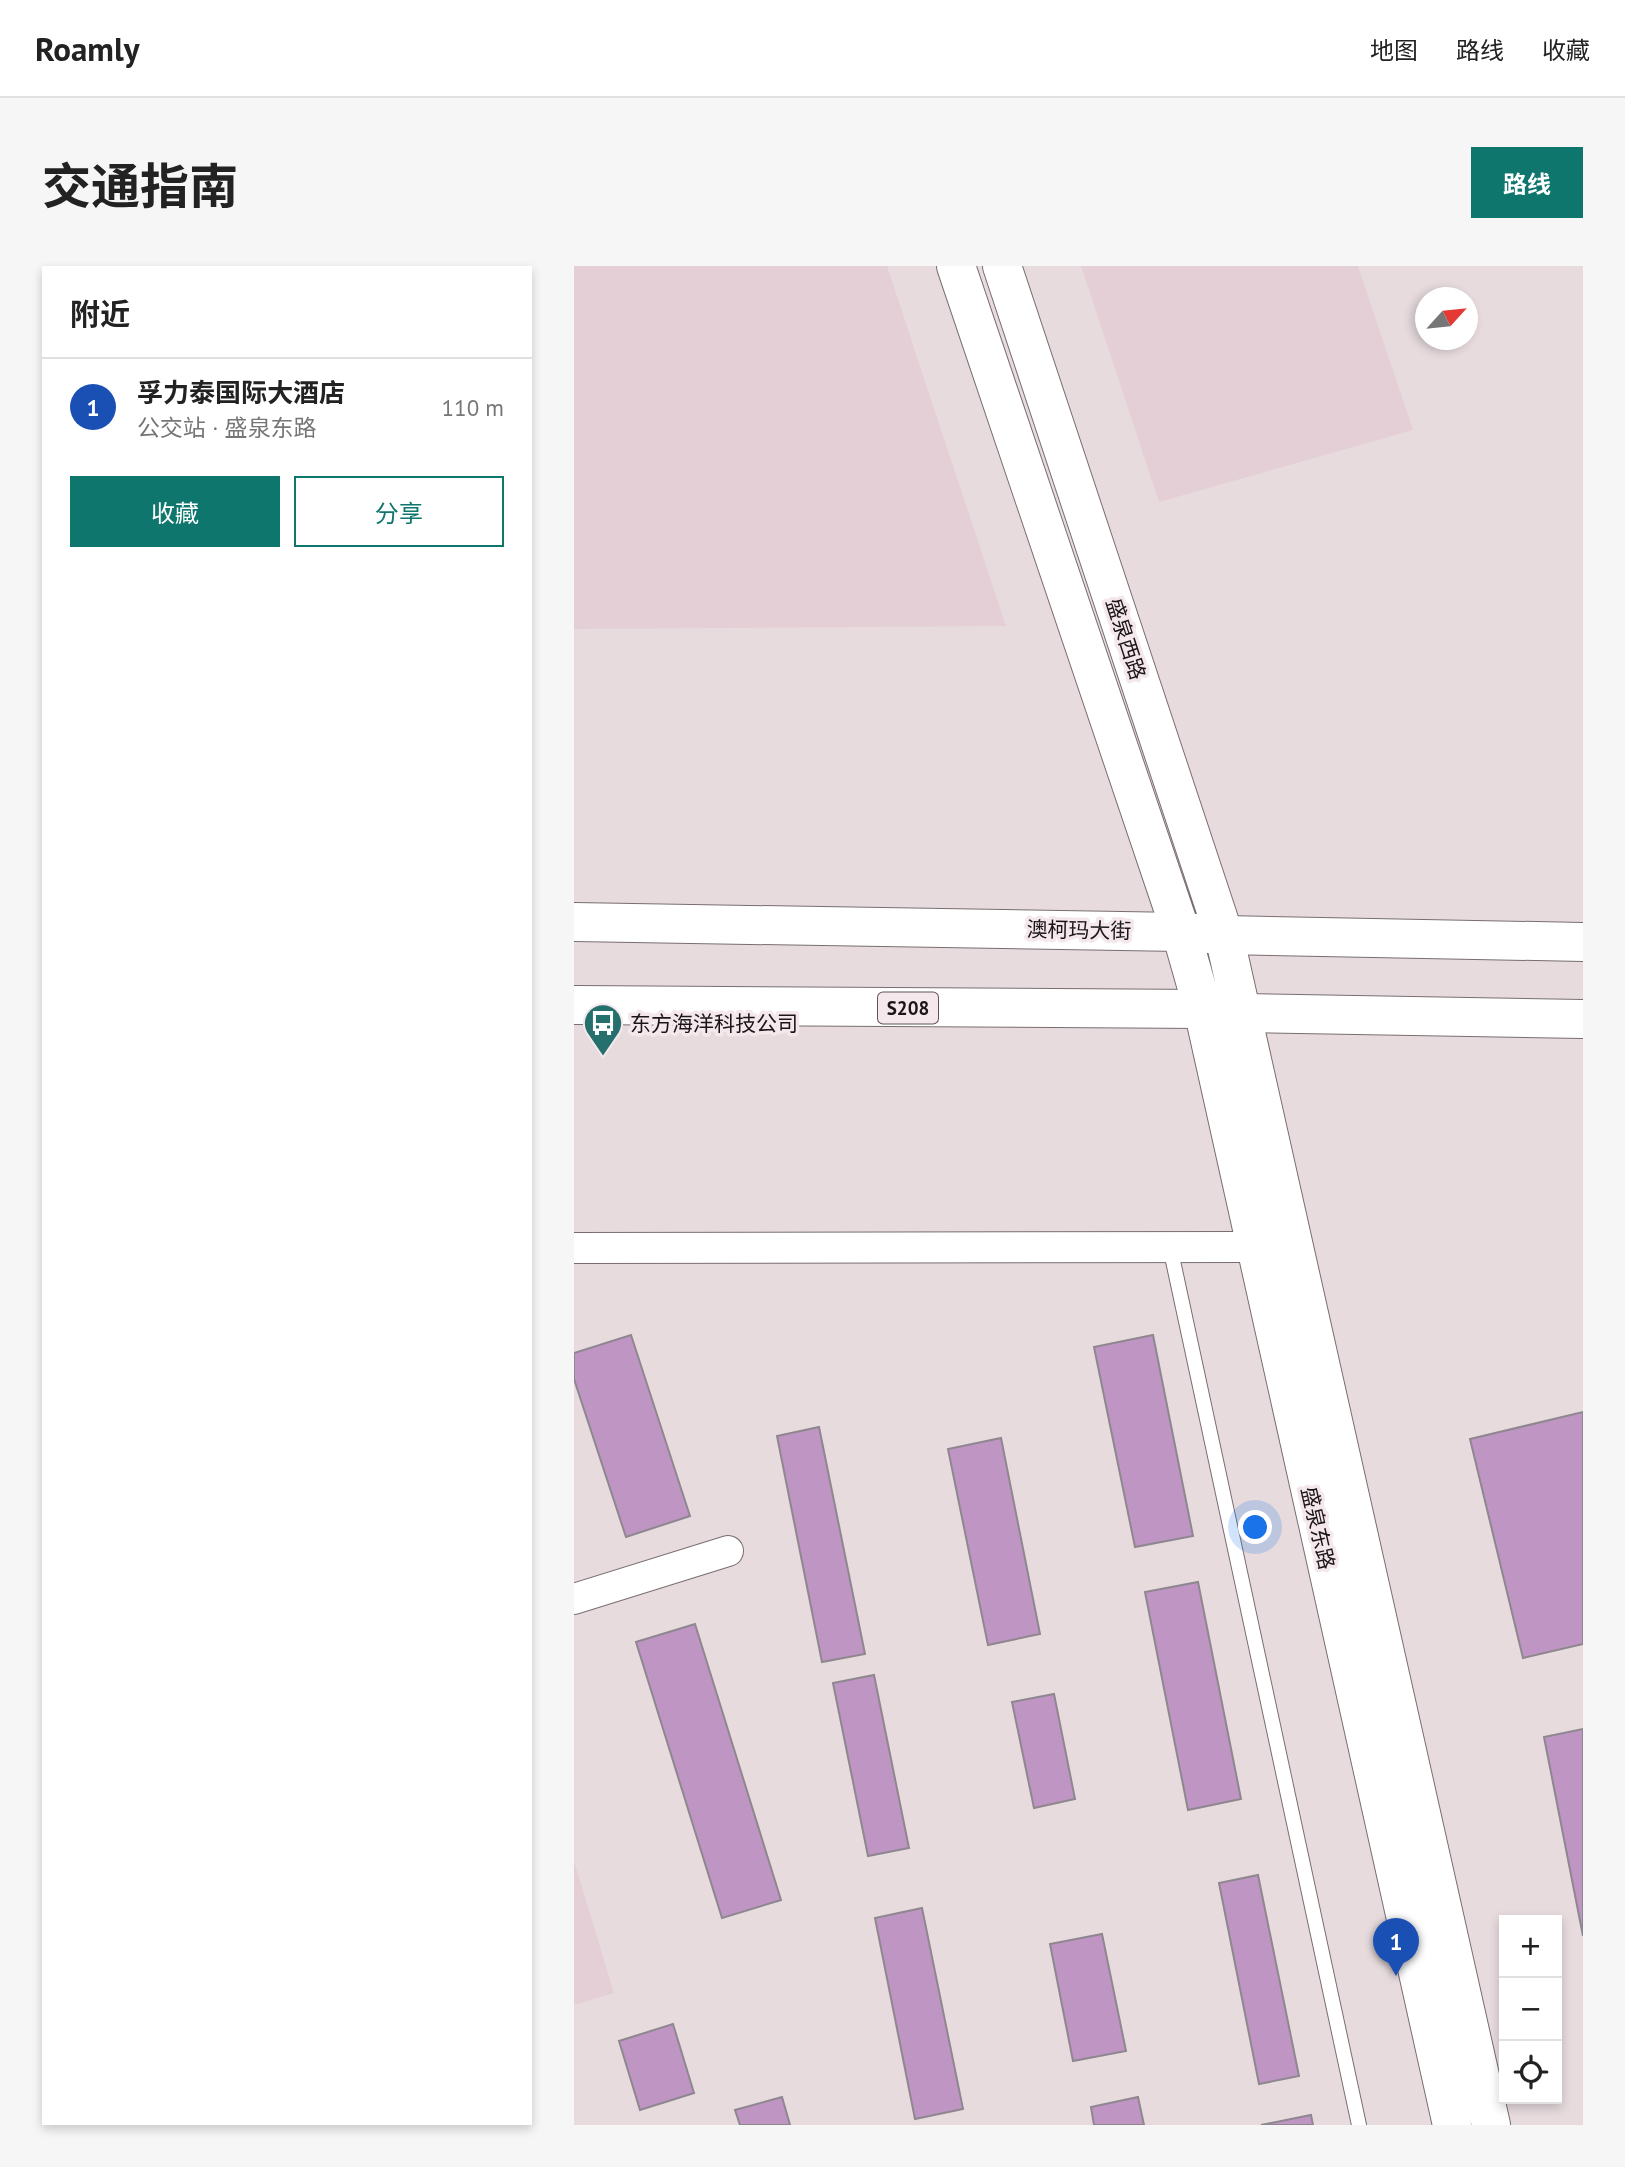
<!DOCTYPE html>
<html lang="zh">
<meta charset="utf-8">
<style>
:root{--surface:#fff;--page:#f6f6f6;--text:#222;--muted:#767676;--line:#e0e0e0;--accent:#0f766e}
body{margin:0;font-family:"PT Sans","Noto Sans SC",sans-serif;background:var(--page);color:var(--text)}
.controls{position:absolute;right:21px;bottom:21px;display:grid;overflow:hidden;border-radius:0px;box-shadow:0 4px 10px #0003}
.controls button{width:63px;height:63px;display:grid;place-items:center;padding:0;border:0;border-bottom:2px solid var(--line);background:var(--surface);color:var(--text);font:35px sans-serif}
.compass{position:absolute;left:841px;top:21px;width:63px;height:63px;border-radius:50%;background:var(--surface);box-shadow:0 4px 10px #0003;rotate:63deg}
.you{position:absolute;left:682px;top:1262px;width:24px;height:24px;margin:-18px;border:5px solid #fff;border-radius:50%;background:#1a73e8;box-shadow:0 0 0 10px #1a73e833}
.badge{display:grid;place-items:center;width:46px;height:46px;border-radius:50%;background:var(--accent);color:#fff;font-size:23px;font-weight:700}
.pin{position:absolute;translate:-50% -58px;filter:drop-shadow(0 2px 4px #0008)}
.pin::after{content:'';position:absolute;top:37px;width:24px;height:21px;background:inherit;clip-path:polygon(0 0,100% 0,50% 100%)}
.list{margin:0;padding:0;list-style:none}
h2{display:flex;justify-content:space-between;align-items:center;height:91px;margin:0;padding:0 28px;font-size:30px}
h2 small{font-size:23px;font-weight:400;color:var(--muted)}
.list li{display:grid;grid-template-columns:46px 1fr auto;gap:21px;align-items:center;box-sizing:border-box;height:98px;padding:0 28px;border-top:2px solid var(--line)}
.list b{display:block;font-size:26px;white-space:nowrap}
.list p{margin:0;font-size:23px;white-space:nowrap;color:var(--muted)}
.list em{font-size:23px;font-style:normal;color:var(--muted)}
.actions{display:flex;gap:14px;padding:21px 28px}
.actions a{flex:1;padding:16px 0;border:2px solid var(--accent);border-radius:0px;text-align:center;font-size:24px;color:var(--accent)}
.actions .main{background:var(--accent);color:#fff}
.icon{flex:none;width:38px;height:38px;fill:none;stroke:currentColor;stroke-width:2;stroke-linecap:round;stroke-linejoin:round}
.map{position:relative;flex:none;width:1009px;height:1859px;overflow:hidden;border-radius:0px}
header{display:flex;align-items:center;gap:42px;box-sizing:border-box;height:98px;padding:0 35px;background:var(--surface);border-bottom:2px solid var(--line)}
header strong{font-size:33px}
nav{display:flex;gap:38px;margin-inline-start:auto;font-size:24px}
.intro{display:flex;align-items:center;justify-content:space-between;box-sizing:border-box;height:168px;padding:0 42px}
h1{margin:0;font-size:49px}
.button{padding:18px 32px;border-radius:0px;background:var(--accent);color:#fff;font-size:24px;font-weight:700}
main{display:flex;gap:42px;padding:0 42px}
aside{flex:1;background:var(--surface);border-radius:0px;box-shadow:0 4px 10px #0003}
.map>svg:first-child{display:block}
.built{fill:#e4cfd6}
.building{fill:#bf95c3;stroke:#8e878f;stroke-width:2}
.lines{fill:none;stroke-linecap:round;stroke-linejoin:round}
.lane-casing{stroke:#786e71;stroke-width:16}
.street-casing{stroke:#786e71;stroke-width:32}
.secondary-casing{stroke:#786e71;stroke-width:40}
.primary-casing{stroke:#786e71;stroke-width:40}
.lane{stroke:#fff;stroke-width:14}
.street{stroke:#fff;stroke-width:30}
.secondary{stroke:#fff;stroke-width:38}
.primary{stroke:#fff;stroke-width:38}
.labels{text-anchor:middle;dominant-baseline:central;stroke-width:7;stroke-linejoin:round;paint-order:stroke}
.shield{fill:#f4e8ec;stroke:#5b5457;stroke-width:2}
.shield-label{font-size:19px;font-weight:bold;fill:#1a1517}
.street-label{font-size:21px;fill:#1a1517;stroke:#f4e8ec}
.poi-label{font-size:21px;fill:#1a1517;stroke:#f4e8ec;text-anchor:start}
</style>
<header>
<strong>Roamly</strong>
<nav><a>地图</a><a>路线</a><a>收藏</a></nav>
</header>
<div class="intro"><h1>交通指南</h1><a class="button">路线</a></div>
<main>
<aside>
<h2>附近<small></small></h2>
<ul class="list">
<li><span class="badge" style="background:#1a4fb4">1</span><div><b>孚力泰国际大酒店</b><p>公交站 · 盛泉东路</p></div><em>110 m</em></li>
</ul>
<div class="actions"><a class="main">收藏</a><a>分享</a></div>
</aside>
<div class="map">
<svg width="1009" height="1859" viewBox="0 0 1009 1859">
<rect width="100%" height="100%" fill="#e7dbde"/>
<path class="built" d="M 0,0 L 313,0 L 432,360 L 0,363 Z
M 507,0 L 784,0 L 839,164 L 585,236 Z
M 0,1595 L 40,1727 L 0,1739 Z"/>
<path class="building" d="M 57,1069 L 116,1250 L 52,1271 L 0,1113 L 0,1087 Z
M 579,1069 L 619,1270 L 561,1281 L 520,1081 Z
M 1009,1146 L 1009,1378 L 949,1392 L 896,1173 Z
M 245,1161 L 291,1388 L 248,1396 L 203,1170 Z
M 427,1172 L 466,1368 L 414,1379 L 374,1183 Z
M 624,1316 L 667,1533 L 614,1544 L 571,1326 Z
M 121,1358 L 207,1634 L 148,1652 L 62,1376 Z
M 300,1409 L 335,1582 L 294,1590 L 259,1417 Z
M 480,1428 L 501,1533 L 460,1542 L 438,1436 Z
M 1009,1463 L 1009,1670 L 970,1471 Z
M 684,1609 L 725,1810 L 685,1818 L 645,1617 Z
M 348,1642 L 389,1843 L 341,1853 L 301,1652 Z
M 528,1668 L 552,1785 L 499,1795 L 476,1678 Z
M 99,1758 L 120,1827 L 66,1844 L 45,1775 Z
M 208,1831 L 216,1859 L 166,1859 L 161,1844 Z
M 564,1831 L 570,1859 L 520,1859 L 517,1841 Z
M 737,1849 L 739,1859 L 687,1859 Z"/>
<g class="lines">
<g class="lane-casing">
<path id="lane" d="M 596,981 L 785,1859"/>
</g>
<g class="street-casing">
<path id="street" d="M 0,982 L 681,981
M 0,1333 L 154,1285"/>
</g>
<g class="secondary-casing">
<path id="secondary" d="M 382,0 L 607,666 L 629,743 L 878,1859
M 428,0 L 650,669 L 917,1859"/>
</g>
<g class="primary-casing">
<path id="primary" d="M 0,656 L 607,666 L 650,669 L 1009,676
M 0,739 L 629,743 L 668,747 L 1009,753"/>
</g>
<use href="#lane" class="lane"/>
<use href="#street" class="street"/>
<use href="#secondary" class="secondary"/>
<use href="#primary" class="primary"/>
</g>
<defs>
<g id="bus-pin" transform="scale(2.0125)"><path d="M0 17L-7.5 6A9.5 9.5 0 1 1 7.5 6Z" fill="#256f6c" stroke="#f4e8ec"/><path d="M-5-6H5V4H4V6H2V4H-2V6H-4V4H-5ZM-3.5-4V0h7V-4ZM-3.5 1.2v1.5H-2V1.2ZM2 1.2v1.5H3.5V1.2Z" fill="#fff"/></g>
</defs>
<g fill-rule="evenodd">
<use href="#bus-pin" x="29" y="757"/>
</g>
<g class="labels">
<rect class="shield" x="304" y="726.5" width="60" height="31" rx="5"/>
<g class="shield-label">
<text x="334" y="742">S208</text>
</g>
<g class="street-label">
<text transform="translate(552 373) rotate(72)">盛泉西路</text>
<text transform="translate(505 664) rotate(1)">澳柯玛大街</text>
<text transform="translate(744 1262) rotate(77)">盛泉东路</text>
</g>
<g class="poi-label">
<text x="56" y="757">东方海洋科技公司</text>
</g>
</g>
</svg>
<div class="controls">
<button>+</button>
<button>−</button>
<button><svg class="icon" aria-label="locate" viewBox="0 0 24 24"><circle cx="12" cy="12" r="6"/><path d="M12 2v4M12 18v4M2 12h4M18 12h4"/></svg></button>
</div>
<svg class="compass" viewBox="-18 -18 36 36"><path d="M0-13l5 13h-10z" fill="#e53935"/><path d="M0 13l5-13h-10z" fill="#767676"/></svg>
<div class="you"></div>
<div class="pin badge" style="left:822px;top:1710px;background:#1a4fb4">1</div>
</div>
</main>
